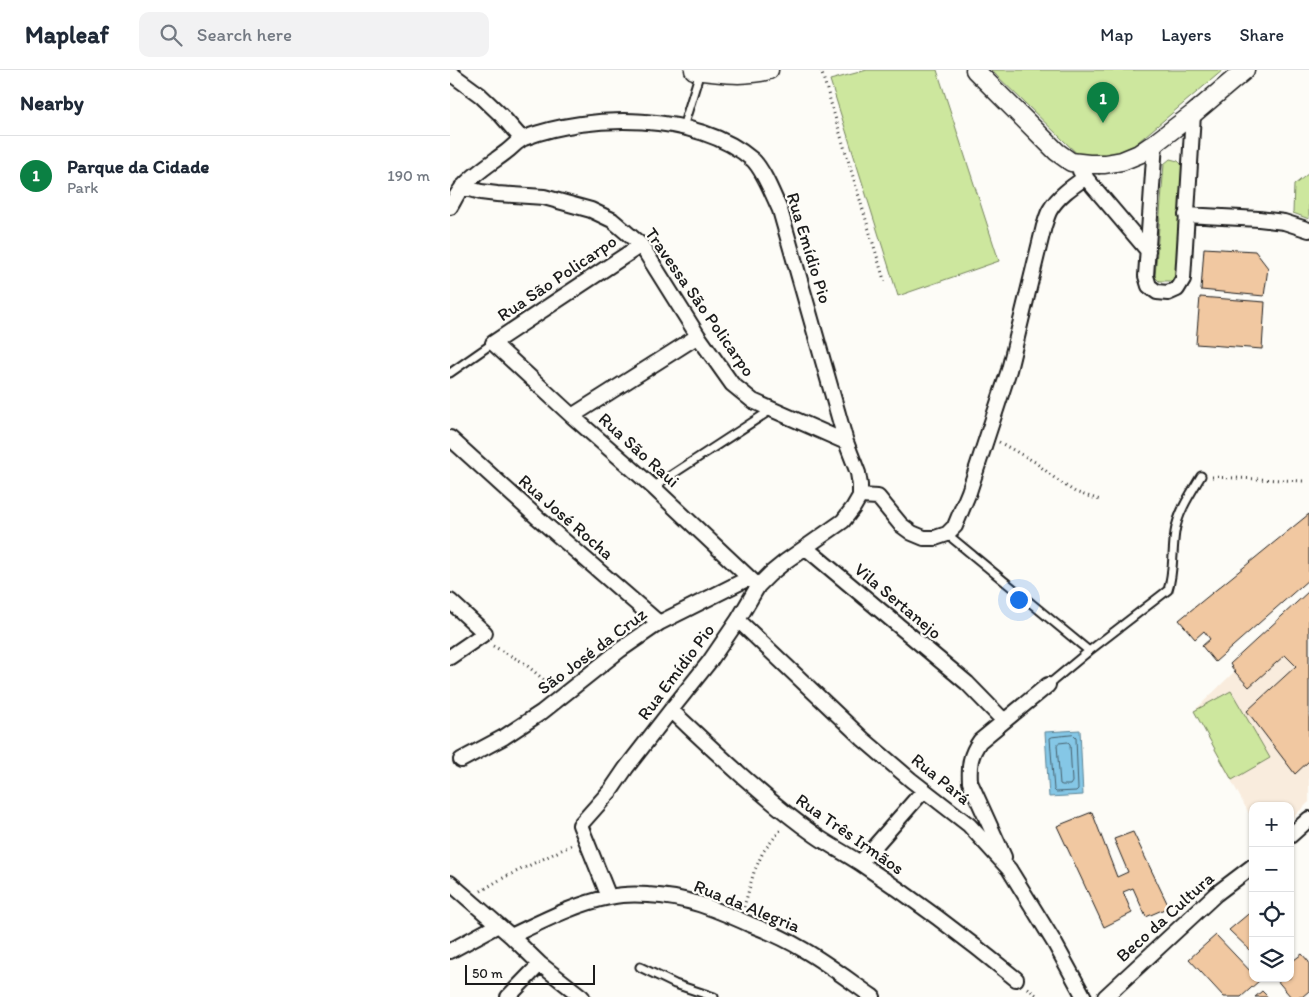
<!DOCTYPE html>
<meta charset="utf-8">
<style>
:root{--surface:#fff;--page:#f2f2f3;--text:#1f2937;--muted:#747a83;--line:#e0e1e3;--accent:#0b8043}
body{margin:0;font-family:Itim,sans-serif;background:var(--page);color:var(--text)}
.controls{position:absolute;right:15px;bottom:15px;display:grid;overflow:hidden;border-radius:10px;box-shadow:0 1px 4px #0004}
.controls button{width:45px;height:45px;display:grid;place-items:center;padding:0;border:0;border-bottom:1px solid var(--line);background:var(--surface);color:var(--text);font:25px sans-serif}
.scale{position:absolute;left:15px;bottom:12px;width:130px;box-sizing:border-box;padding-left:5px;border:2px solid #1c1c1c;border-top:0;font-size:14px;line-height:18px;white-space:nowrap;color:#1c1c1c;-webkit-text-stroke:4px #fdfcf7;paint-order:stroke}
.you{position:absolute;left:568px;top:529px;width:18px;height:18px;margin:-12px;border:4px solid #fff;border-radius:50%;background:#1a73e8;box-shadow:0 0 0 8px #1a73e833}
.badge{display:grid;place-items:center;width:32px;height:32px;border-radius:50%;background:var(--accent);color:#fff;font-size:16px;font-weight:700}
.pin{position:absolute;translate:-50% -41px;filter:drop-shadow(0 1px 2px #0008)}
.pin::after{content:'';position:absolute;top:26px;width:18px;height:15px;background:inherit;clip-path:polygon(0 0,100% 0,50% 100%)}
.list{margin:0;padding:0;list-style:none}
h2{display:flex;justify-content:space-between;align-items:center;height:65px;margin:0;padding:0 20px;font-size:21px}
h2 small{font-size:16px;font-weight:400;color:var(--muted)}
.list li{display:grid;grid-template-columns:32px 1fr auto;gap:15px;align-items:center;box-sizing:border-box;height:80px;padding:0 20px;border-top:1px solid var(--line)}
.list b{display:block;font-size:19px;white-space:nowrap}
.list p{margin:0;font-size:16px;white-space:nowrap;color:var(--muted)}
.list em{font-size:16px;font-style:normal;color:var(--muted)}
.icon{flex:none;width:28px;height:28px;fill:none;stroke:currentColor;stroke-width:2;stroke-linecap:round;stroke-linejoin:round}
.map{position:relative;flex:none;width:859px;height:927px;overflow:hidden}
header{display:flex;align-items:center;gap:30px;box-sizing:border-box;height:70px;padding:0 25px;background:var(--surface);border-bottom:1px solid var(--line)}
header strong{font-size:24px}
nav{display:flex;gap:28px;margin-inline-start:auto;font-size:18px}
.search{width:350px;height:45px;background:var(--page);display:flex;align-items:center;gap:12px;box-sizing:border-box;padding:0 18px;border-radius:10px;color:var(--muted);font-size:19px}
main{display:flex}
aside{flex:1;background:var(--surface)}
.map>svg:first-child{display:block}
.built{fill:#f9ecdd}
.green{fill:#cde79e;stroke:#74825d}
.water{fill:#85c7e6;stroke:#5b8395}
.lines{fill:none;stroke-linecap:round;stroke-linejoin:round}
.shore{stroke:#46606d;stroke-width:1}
.building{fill:#f1c8a1;stroke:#1c1c1c}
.service-casing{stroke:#1c1c1c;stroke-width:11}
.minor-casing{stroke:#1c1c1c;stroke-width:18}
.tertiary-casing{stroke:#1c1c1c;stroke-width:21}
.path{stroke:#1c1c1c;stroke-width:3;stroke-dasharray:1 4;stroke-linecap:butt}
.service{stroke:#fdfcf7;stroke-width:7}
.minor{stroke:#fdfcf7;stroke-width:14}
.tertiary{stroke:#fdfcf7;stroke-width:18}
.labels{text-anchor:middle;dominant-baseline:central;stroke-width:4.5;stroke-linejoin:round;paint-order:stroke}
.street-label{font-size:18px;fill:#1c1c1c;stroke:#fdfcf7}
</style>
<header>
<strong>Mapleaf</strong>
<div class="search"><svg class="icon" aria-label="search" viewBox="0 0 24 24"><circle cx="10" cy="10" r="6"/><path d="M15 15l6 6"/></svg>Search here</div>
<nav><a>Map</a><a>Layers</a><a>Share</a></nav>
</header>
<main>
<aside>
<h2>Nearby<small></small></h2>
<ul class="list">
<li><span class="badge">1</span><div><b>Parque da Cidade</b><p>Park</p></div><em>190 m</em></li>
</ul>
</aside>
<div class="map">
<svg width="859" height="927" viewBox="0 0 859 927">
<rect width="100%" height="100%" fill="#fdfcf7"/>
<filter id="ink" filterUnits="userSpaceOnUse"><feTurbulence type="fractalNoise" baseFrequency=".02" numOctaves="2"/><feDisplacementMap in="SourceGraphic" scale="10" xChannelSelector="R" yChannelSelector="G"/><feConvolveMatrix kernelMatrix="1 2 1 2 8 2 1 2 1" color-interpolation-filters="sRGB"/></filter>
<g filter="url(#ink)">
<path class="built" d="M 859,521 L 859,732 L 840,750 L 840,736 L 803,736 L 803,751 L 744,641 L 784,602 L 780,594 Z"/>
<path class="green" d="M 417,0 L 487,0 L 549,191 L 448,226 L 380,10 Z
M 541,0 L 773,0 L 649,105 Z
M 720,89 L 728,91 L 733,96 L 726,204 L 722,211 L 709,211 L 705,207 L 714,94 Z
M 859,103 L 859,149 L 843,143 L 844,115 Z
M 781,621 L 820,688 L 782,710 L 744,641 Z"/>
<path class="water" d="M 630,660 L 633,725 L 599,727 L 595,662 Z"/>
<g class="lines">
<path class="shore" d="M 623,665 L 626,668 L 628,719 L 626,721 L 606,722 L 604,720 L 600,668 L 602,667 Z
M 609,673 L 618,672 L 620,674 L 622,712 L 620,715 L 612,715 L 610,714 L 607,675 Z"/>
</g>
<path class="building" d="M 754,178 L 805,181 L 818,198 L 814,226 L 751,220 Z
M 750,227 L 815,232 L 812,279 L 746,274 Z
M 859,444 L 859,509 L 765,592 L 752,576 L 760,569 L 754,561 L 745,569 L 729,550 Z
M 859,521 L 859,691 L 845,704 L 797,641 L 846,596 L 835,585 L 799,617 L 785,602 L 780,594 Z
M 642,742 L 667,807 L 678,802 L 664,769 L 683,762 L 719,837 L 696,847 L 683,818 L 673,822 L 682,843 L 654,857 L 607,756 Z
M 803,840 L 803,883 L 779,860 Z
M 766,865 L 803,904 L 803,908 L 806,908 L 809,911 L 791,927 L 774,927 L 739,889 Z
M 852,884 L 859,892 L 859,921 L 852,927 L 841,927 L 825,908 L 840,908 L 840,893 Z
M 812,921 L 818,927 L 805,927 Z"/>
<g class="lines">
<g class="service-casing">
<path id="service" d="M 233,57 L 250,2
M 0,303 L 43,273
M 203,417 L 321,340
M 497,464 L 639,581 L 718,520 C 724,502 722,482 725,462 C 728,442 741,423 751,406
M 598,615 L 639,581
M 190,897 L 225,914 L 264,927"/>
</g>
<g class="minor-casing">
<path id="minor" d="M 0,3 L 30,25 L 51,45 L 72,69
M 705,73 L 696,206 L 699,216 L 707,222 L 718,223 L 727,219 L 733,209 L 743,44
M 630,101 L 698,181
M 12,117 L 31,122 L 47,124 L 94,127 L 141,140 L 162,150 L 191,175 L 248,266 L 282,314 L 303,331 L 396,372
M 0,137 C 4,131 7,123 12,118 C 22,105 43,92 56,82 C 62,78 67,71 74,68 C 139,43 248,42 303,90 C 314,101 323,125 330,140 L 396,372 L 408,403 L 410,415 L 410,426 L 403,438 L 393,451 L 336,491 L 320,504 L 308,516 L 288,550 L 260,591 L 221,640 L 176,698 L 161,720 L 130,755 L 159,827
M 736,145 L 809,149 L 834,152 L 859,160
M 191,175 L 43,273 L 122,346 L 203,417 L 308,516
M 122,346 L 248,266
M 0,368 L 88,448 L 209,553
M 410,426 L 428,427 L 451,455 L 462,463 L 474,468 L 485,468 L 497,464 L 505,456 L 519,422 L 559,300 L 594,156 C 596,151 597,145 600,140 C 608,126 623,116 636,107
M 356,478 L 517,613 L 554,651
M 0,531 L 35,563 L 0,587
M 288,550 L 413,669 L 461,710 L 519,755 L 559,799 L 604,872 L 634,927
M 221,640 C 267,683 313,728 365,765 C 379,775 395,783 410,793 C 464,829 516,868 566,909
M 11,690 L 54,667 L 92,642 L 170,580 L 209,553 L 299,508
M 840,766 L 859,749
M 554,787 L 520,712 C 519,695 520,685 530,671 L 598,615
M 410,793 L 474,720
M 0,813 L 61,866 L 90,894 L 132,927
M 61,866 C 93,851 125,834 160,827 C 173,824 185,824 198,825 C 237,827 263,838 299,854 C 318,861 336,869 354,880 C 378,894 400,911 423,927
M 0,881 L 48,855
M 58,927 L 90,894
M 655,927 L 766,824 L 803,796"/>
</g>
<g class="tertiary-casing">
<path id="tertiary" d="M 244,0 C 268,3 295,7 319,0
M 525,0 L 607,82 L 621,92 L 639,94 L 655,94 L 672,91 L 689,84 L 705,73 L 743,44 L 795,0"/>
</g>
<path class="path" d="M 371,0 L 435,213
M 549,372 L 585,392 L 607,410 L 625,422 L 650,430
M 762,407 L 854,411
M 43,576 L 74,593 L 101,616
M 31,821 L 51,809 L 122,775
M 294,837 L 304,802 L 313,782 L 332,758
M 577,918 L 589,927"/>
<use href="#service" class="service"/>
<use href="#minor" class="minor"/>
<use href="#tertiary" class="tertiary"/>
</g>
</g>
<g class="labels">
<g class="street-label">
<text transform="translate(359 178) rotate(73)">Rua Emídio Pio</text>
<text transform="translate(107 208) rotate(-34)">Rua São Policarpo</text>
<text transform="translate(250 232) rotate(55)">Travessa São Policarpo</text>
<text transform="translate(189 380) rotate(42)">Rua São Raui</text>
<text transform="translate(116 447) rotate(41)">Rua José Rocha</text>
<text transform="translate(448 531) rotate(40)">Vila Sertanejo</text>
<text transform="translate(142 581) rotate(-37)">São José da Cruz</text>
<text transform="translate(226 602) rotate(-53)">Rua Emídio Pio</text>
<text transform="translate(491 709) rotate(39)">Rua Pará</text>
<text transform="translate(400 764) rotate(35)">Rua Três Irmãos</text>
<text transform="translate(297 836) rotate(22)">Rua da Alegria</text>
<text transform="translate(715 847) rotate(-42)">Beco da Cultura</text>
</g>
</g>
</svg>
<div class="controls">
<button>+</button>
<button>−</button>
<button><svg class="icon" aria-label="locate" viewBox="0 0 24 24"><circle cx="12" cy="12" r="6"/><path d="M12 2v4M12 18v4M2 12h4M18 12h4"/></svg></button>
<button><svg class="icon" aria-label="layers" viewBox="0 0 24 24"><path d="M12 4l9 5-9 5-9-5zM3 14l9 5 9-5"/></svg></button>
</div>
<div class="scale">50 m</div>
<div class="you"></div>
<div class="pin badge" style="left:653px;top:53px">1</div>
</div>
</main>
